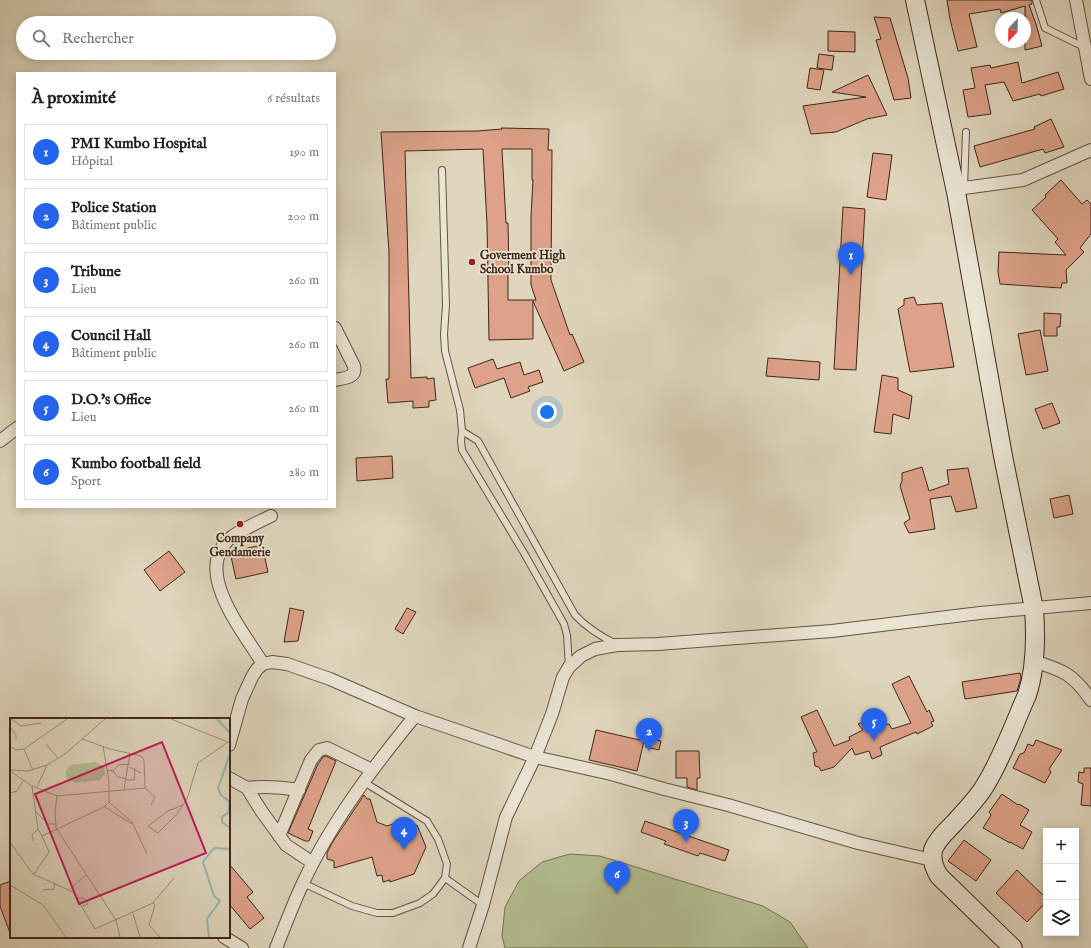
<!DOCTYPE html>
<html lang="fr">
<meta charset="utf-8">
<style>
:root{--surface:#fff;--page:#f6f6f6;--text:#202124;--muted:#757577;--line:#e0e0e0;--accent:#2563eb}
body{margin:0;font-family:"IM FELL English",serif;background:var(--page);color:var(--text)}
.controls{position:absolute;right:12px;bottom:12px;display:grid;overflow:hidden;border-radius:0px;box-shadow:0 2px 10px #0003}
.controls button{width:36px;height:36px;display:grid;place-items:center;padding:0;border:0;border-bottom:1px solid var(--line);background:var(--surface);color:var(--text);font:20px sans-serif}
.compass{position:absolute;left:995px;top:12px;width:36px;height:36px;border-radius:50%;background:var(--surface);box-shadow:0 2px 10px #0003;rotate:202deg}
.you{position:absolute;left:547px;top:412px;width:14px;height:14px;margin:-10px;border:3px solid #fff;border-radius:50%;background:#1a73e8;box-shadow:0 0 0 6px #1a73e833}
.badge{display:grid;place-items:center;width:26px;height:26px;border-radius:50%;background:var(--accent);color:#fff;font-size:13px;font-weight:700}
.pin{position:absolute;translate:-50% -33px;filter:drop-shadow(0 1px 2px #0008)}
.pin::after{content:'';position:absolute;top:21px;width:14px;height:12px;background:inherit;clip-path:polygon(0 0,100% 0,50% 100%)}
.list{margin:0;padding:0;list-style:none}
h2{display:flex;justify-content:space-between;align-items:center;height:52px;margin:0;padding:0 16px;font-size:17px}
h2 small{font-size:13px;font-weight:400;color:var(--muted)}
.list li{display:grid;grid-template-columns:26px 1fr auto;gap:12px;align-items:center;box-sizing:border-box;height:56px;margin:0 8px 8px;padding:0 8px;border:1px solid var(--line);border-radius:0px}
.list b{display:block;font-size:15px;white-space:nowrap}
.list p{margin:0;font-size:13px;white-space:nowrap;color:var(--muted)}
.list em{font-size:13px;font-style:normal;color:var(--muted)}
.icon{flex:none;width:22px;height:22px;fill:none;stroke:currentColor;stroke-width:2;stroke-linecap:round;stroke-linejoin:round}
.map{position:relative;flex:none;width:1091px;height:948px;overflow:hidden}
.search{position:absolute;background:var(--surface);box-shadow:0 2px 10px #0003;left:16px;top:16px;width:320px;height:44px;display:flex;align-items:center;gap:10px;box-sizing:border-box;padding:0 14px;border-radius:22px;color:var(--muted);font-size:15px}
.panel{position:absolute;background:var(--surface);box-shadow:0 2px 10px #0003;left:16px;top:72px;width:320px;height:436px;border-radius:0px}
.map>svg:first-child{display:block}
.green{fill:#b2be91;stroke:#787254}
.building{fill:#dda289;stroke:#3f2618;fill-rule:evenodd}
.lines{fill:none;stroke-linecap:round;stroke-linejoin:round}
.lane-casing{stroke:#675241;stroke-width:8}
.street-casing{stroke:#675241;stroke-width:14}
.secondary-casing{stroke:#3f2618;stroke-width:20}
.lane{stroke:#eae4d4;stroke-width:6}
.street{stroke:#eae4d4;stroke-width:12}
.secondary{stroke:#eae4d4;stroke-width:18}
.poi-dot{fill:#8f2418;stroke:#eae4d4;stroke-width:1.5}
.labels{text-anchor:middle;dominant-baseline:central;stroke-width:3.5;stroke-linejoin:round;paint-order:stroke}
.poi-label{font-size:12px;font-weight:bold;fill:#3f2618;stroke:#eae4d4;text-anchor:start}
.inset-river{fill:none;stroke:#93b9b0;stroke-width:2}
.inset-road{fill:none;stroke:#9f907b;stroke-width:1}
.view{fill:#c2185b;fill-opacity:0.15;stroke:#c2185b;stroke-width:2}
.inset-edge{fill:none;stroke:#3f2618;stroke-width:2}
</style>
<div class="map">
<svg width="1091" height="948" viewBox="0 0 1091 948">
<rect width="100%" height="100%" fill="#dfd6bd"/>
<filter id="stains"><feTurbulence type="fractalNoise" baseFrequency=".005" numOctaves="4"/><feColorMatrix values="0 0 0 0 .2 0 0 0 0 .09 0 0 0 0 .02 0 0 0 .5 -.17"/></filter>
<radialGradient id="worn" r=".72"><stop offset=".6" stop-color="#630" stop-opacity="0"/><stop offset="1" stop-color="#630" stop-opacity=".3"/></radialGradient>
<path class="green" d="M 570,854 L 600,856 L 763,906 L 790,922 L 808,948 L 505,948 L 502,936 L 505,907 L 519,881 L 542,862 Z"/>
<path class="building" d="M 947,0 L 1032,0 L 1032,4 L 1029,5 L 1036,24 L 1042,46 L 1025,50 L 1025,6 L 1001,13 L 1000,9 L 969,14 L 977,47 L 958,51 L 950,19 Z
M 874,17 L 890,18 L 908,78 L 911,98 L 894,100 L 876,40 L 881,39 Z
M 828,31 L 855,32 L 855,52 L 828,51 Z
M 819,54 L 834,56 L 832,70 L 817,68 Z
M 1018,62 L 1022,83 L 1058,72 L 1064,89 L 1041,96 L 1040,94 L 1013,101 L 1004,82 L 985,85 L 991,114 L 968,117 L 963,90 L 975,88 L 971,68 L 990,65 L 991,68 Z
M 810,68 L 824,70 L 820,90 L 807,88 Z
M 868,75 L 887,115 L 867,119 L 836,132 L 811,134 L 803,106 L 866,97 L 832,92 Z
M 1051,119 L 1064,147 L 1045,153 L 1043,149 L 980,167 L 974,146 L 1035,129 L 1034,127 Z
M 501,128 L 549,129 L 548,150 L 552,150 L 551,280 L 570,335 L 572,334 L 584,362 L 564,371 L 533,301 L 533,339 L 489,340 L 487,224 L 483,149 L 405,151 L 411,378 L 427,377 L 427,379 L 434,378 L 436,400 L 429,401 L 429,407 L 413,408 L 413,401 L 388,403 L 386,379 L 389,379 L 389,252 L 381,132 L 477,131 L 502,129 ZM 502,149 L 532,149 L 532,180 L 533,180 L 531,216 L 531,285 L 536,300 L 508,300 L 508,272 L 509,272 L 508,223 L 506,223 Z
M 873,153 L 892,155 L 886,200 L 867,197 Z
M 1061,180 L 1082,204 L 1087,200 L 1091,204 L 1091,234 L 1080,248 L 1084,252 L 1066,270 L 1067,283 L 1062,283 L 1061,288 L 1000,284 L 998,272 L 999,252 L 1066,255 L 1055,242 L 1058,239 L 1032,210 L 1046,197 L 1045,195 Z
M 843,207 L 865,209 L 856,370 L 834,369 Z
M 914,297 L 917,305 L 942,303 L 954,367 L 910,372 L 898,309 L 904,305 L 904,299 Z
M 1044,313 L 1061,314 L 1060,327 L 1057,327 L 1057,336 L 1044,336 Z
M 1040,330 L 1048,371 L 1026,375 L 1018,334 Z
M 768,358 L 820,362 L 819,380 L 766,376 Z
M 493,359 L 497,369 L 520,362 L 524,375 L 539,370 L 543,382 L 528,387 L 530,391 L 511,398 L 504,378 L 475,388 L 468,368 Z
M 882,375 L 898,378 L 898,390 L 912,396 L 909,419 L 893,414 L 891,434 L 874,432 Z
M 1052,403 L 1060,423 L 1043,429 L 1035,409 Z
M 392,456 L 393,478 L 357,481 L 356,458 Z
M 922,467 L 929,491 L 949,484 L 947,470 L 968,468 L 977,508 L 956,512 L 951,496 L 930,499 L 935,529 L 909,533 L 904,523 L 910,519 L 900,486 L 902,481 L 902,473 Z
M 1069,495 L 1073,514 L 1054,518 L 1050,499 Z
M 262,545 L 268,572 L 236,579 L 230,552 Z
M 169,551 L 185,572 L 160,591 L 144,570 Z
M 290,608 L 304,611 L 298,641 L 284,642 Z
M 407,608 L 416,612 L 403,634 L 395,629 Z
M 1020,673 L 1021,678 L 1017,691 L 965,699 L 962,682 Z
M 909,676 L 927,712 L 929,710 L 934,721 L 931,722 L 933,726 L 917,734 L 916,732 L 880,747 L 882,755 L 872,759 L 869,751 L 855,755 L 852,748 L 834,767 L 821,771 L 819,767 L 815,766 L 813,753 L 817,752 L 801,717 L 817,710 L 834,746 L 850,740 L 849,737 L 863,730 L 858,724 L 874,718 L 877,726 L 889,724 L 892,729 L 911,723 L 892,684 Z
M 596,730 L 644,741 L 637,771 L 589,760 Z
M 648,738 L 661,741 L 659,750 L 646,747 Z
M 1036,740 L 1062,750 L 1049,769 L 1051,772 L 1045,783 L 1013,768 L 1020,754 L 1024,753 L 1028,744 L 1033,746 Z
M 676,751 L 699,751 L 700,778 L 697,778 L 697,790 L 687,787 L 687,778 L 676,778 Z
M 326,756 L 336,761 L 308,829 L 313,831 L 309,841 L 305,841 L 288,833 L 318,764 L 323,757 Z
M 1084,768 L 1091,768 L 1091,806 L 1081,805 L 1083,784 L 1078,782 L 1079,772 L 1084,773 Z
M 1002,794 L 1018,805 L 1019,804 L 1029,810 L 1020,825 L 1032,832 L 1023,849 L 1010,842 L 1010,843 L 983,828 L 991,815 L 989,812 Z
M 364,795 L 367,799 L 370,799 L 377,822 L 387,826 L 403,820 L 404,823 L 411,820 L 414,826 L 417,825 L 426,847 L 414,874 L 390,882 L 390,880 L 383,882 L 382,875 L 377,876 L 372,857 L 334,868 L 334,861 L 327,859 L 327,853 L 332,843 Z
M 645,821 L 729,850 L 725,861 L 700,853 L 698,856 L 664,844 L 666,841 L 641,832 Z
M 964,840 L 991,860 L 976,881 L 948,861 Z
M 229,864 L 253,892 L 247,897 L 264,918 L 250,929 L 229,904 Z
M 1017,870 L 1046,898 L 1046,902 L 1027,922 L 996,893 Z
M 11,881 L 11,933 L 10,933 L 0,906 L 0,885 Z"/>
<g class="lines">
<g class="lane-casing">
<path id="lane" d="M 1036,0 L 1045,28 L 1084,47
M 442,170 L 446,305 L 444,334 L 445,351 L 460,410 L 462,431 L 461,441 L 462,450 L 524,553 L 564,624 L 567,635 L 569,667
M 964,188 L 966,132
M 462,431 L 478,441 L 575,615 C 587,628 600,636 616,644
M 445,878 L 483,905
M 303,883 L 352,906 L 377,913 L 393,913 L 420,903 L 433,894 L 445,878 L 447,864 L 438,839 L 427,821 L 364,782"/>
</g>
<g class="street-casing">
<path id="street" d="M 1076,0 L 1091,79
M 956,192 L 964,188 L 1023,180 L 1091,150
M 335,328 L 354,366 C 357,378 344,378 335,380
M 0,441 L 17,428
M 1033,661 C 1063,670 1073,674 1091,700
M 263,664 C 244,632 189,568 233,536 C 245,528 259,522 271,516
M 229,745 L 242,699 L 252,677 L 257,669 L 263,664 L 272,662 L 287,664 L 330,679 L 415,716 L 535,757 L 611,774 L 664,789 L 728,805 L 858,843 L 932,860
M 229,778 L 247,788 L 262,812 L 286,845 L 313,863
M 247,788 C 265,786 281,787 299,790
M 279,836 L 311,760 L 319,750 L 327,748 L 372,770
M 224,937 L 242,948
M 276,948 C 285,926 293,904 303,883 C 330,824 374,766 415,716
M 469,948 L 483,905 L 506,817 L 535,757 L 552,714 L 563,677 L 569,667 L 581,656 L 595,649 L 617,645 L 658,644 L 832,631 L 980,613 L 1091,603"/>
</g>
<g class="secondary-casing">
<path id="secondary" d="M 915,0 L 956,192 L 1003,456 L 1034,609 C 1036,637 1036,668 1027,695 C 1014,724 1003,756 986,784 C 978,798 967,809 956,821 C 948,830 937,839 933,850 C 931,860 934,868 939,876 L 1013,948"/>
</g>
<use href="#lane" class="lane"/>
<use href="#street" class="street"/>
<use href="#secondary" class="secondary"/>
</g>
<g class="poi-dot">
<circle cx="472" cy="262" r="4"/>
<circle cx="240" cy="524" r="4"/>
</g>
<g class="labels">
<g class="poi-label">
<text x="480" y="255">Goverment High<tspan x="480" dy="14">School Kumbo</tspan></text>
<text x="240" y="538" text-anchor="middle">Company<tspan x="240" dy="14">Gendamerie</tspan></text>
</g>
</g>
<g transform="translate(10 718)">
<rect width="220" height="220" fill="#dfd6bd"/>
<path d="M 85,44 L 94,49 L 95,56 L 90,62 L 65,65 L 56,59 L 56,52 L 61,47 Z" fill="#b2be91"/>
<path class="inset-river" d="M 207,1 L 220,15M 220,36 L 208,70 L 211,77 L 219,83 L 219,94 L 212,99 L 212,104 L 220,110M 199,219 L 197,201 L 210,183 L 204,178 L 193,144 L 204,130 L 220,131"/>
<path class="inset-road" d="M 1,1 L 11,8 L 31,5M 161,1 L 220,25M 0,9 L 6,17 L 6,22M 72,21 L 100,31 L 131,38 L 134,42 L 135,70M 36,26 L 48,40M 0,28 L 6,32 L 14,31 L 57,1M 14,31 L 23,52M 119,49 L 131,55M 0,52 L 18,53 L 37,47 L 55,36 L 95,1M 98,52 L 103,53 L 108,59 L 117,61M 0,53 L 22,68 L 47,78 L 45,93 L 46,110 L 106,202 L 110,219M 103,53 L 108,47 L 120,46M 117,62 L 124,62 L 125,50M 22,68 L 28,111 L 32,118 L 94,89 L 99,84 L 99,63 L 93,28M 27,69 L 37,47M 114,71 L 120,35M 0,75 L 7,73 L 13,63M 47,78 L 135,70 L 145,79 L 141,87M 99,84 L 122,104 L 137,136M 173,87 L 158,93 L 138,108 L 148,115 L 167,96 L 177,81 L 188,45 L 218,24M 95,89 L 122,106M 26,94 L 38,106 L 45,106M 23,123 L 22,117 L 28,111M 0,124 L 23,156 L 63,174 L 85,211 L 143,185 L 145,187 L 139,207 L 150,219M 24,156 L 39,134 L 32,118M 0,167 L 33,187 L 56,219M 60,171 L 76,157M 33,172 L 44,171 L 45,165M 68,180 L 73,180 L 78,186 L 73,188M 143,185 L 164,160M 123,196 L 130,219"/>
<path class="view" d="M 152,24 L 196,135 L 69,186 L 25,76 Z"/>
<rect width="220" height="220" class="inset-edge"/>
</g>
<rect width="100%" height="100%" filter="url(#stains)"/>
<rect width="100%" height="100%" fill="url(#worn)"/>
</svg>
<div class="controls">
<button>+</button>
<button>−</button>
<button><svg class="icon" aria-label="layers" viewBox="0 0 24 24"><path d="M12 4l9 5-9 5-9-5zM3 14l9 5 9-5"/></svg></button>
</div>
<svg class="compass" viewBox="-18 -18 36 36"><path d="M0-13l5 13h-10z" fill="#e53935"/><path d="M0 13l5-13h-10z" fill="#757577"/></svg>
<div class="you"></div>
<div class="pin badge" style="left:851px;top:275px">1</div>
<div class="pin badge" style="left:649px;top:751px">2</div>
<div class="pin badge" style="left:686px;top:842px">3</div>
<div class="pin badge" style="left:404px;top:850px">4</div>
<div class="pin badge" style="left:874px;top:741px">5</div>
<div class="pin badge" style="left:617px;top:894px">6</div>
<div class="search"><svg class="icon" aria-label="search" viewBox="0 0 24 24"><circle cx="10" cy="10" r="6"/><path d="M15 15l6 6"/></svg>Rechercher</div>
<section class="panel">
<h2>À proximité<small>6 résultats</small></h2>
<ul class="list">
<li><span class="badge">1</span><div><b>PMI Kumbo Hospital</b><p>Hôpital</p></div><em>190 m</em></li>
<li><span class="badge">2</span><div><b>Police Station</b><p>Bâtiment public</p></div><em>200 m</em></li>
<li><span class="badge">3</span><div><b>Tribune</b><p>Lieu</p></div><em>260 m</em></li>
<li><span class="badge">4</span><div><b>Council Hall</b><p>Bâtiment public</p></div><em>260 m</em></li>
<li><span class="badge">5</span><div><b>D.O.'s Office</b><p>Lieu</p></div><em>260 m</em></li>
<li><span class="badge">6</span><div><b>Kumbo football field</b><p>Sport</p></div><em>280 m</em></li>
</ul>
</section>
</div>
